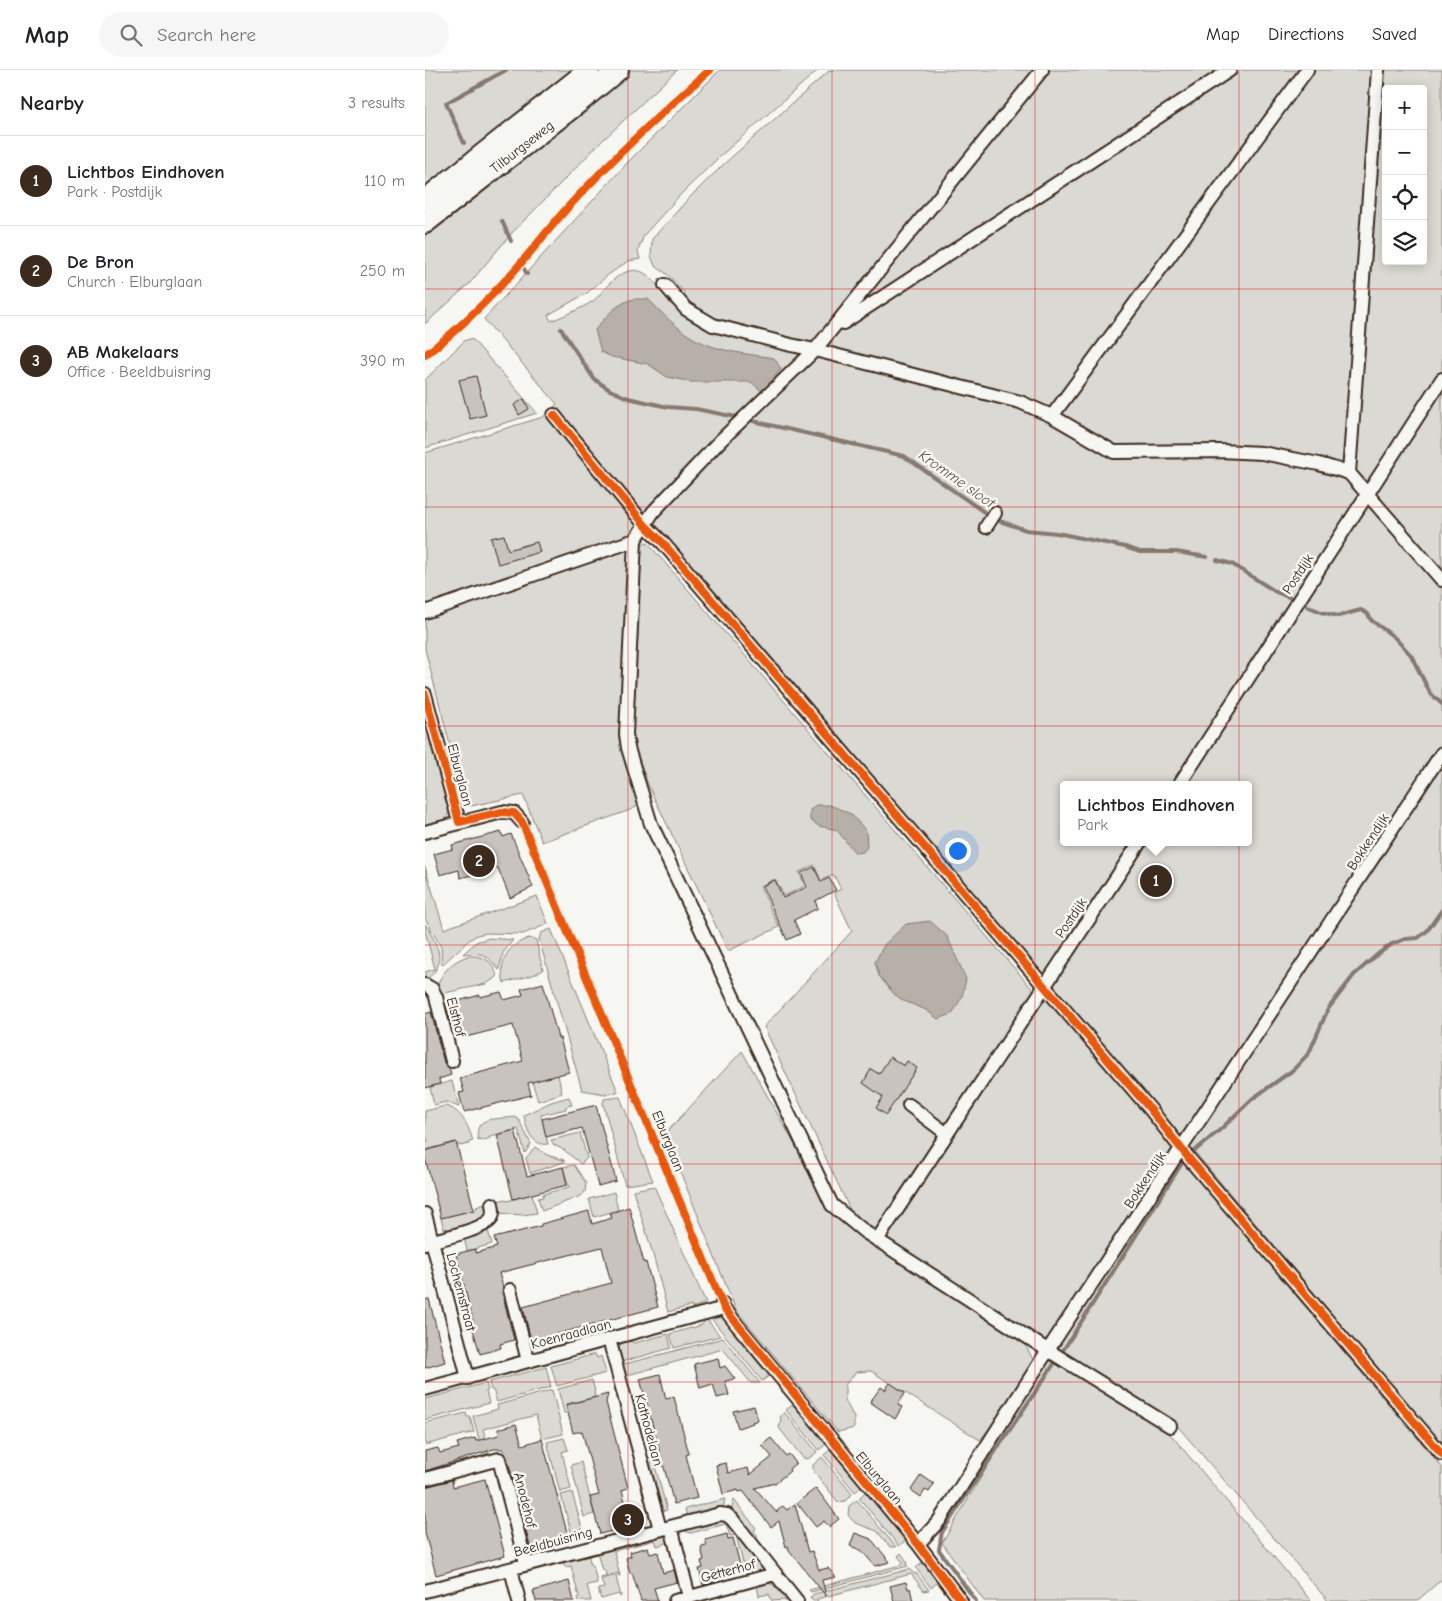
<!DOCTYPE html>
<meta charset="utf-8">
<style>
:root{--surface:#fff;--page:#f6f6f6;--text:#202124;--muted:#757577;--line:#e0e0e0;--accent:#3b2a1e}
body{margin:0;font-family:"Comic Neue",sans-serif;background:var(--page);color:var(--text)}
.controls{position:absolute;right:15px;top:15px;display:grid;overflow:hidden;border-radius:5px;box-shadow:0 2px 12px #0003}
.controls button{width:45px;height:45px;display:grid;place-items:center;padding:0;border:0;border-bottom:1px solid var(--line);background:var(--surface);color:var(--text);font:25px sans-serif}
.you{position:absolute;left:532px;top:780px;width:18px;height:18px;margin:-12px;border:4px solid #fff;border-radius:50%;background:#1a73e8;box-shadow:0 0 0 8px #1a73e833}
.badge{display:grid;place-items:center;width:32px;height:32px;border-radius:50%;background:var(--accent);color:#fff;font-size:16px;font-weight:700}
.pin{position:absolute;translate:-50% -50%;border:2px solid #fff;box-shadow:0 1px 5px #0006}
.popup{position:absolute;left:635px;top:711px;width:192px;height:65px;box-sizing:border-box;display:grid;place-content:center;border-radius:5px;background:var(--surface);filter:drop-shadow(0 1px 4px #0005);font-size:16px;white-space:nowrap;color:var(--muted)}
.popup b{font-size:19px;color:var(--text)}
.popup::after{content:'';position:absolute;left:50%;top:100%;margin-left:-10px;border:10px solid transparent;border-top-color:var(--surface)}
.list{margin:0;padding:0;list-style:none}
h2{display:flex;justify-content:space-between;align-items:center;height:65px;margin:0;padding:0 20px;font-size:21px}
h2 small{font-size:16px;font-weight:400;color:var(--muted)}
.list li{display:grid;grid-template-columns:32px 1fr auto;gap:15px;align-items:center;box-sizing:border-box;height:90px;padding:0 20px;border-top:1px solid var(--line)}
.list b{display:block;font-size:19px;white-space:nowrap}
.list p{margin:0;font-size:16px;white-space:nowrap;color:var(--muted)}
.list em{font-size:16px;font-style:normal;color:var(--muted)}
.icon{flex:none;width:28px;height:28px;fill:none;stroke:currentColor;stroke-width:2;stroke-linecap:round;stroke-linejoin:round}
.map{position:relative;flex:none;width:1017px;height:1531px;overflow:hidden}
header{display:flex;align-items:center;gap:30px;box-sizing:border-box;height:70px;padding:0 25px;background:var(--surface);border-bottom:1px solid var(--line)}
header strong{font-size:24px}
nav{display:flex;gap:28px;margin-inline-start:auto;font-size:18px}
.search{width:350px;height:45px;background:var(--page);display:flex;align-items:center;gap:12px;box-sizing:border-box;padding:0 18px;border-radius:28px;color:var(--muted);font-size:19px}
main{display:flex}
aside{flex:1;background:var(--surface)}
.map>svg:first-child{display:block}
.green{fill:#dad9d3;stroke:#8a8278;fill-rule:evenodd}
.water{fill:#b6b0a9;stroke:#857a71}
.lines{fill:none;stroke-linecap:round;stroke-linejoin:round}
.stream{stroke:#857a71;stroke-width:4}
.building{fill:#c8c3be;stroke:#3b2a1e}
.minor-casing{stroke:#3b2a1e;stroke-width:16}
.trunk-casing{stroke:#3b2a1e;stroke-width:24}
.minor{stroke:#f6f6f2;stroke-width:12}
.trunk{stroke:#f6f6f2;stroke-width:20}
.cycleway-casing{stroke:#f6f6f2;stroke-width:11}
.cycleway{stroke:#e8590c;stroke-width:8}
.grid{fill:none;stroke:#d62828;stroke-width:1;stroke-opacity:0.55}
.labels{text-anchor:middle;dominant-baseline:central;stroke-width:5;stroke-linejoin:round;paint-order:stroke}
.street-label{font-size:14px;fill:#3b2a1e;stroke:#f6f6f2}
.water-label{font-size:15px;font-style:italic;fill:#605248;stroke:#f6f6f2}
</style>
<header>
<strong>Map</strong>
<div class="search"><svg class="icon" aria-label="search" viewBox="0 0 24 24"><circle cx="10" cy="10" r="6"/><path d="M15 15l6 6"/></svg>Search here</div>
<nav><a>Map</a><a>Directions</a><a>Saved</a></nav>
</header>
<main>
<aside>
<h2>Nearby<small>3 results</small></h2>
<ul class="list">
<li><span class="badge">1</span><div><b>Lichtbos Eindhoven</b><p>Park · Postdijk</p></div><em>110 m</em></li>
<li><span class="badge">2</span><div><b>De Bron</b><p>Church · Elburglaan</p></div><em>250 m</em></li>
<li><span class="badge">3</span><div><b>AB Makelaars</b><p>Office · Beeldbuisring</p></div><em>390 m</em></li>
</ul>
</aside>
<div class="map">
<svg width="1017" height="1531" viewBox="0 0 1017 1531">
<rect width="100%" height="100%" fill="#f6f6f2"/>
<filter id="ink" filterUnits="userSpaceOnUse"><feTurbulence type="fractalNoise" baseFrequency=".02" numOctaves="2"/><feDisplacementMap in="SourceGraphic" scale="10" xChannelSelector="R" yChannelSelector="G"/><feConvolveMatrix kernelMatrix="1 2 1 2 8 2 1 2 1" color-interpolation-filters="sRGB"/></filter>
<g filter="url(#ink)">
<path class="green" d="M 0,0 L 151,0 L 48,83 L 0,117 Z
M 202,0 L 252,0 L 177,71 L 86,164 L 44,214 L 0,254 L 0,161 Z
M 295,0 L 393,0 L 293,88 L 257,123 L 219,165 L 213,181 L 215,189 L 203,191 L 183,205 L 162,223 L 123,245 L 126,251 C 140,245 156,239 168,231 C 175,226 180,217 187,211 C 217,185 230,212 246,235 L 260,223 L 242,204 L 230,196 L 226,186 L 227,169 L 264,128 L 300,93 L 405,0 L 1017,0 L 1017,1374 L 768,1080 L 759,1094 L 1017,1397 L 1017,1509 L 992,1531 L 903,1531 L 748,1351 L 737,1358 L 747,1366 L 886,1531 L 559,1531 L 517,1473 L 568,1387 L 518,1464 L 504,1452 L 574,1346 L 555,1370 L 446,1301 L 431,1302 L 420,1315 L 420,1330 L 429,1348 L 429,1358 L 413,1362 L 311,1240 L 240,1064 L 317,981 L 405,1137 L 598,1271 L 608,1289 L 605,1299 L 622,1276 L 458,1170 L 618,926 L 223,465 L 203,477 L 0,543 L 0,383 L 118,347 L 132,334 L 59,249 L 204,91 ZM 961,19 L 998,19 L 998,191 L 961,191 ZM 223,229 L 237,243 L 182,285 ZM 638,715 L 824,715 L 824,772 L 638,772 Z
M 44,269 L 48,270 L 112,343 L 0,378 L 0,310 L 39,271 Z
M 222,472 L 609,921 L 452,1158 L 448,1162 L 428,1146 L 339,957 L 427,861 L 409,823 L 416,819 L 409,805 L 396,810 L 389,795 L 374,802 L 380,816 L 359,826 L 350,809 L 335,816 L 354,857 L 303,881 L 224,717 L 209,676 L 208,660 L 217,474 Z
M 204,480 L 195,659 L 197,676 L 219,733 L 205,740 L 117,772 L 98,725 L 46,736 L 40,732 L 0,579 L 0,548 Z
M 0,646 L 24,739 C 23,753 12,754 0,757 Z
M 0,797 L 19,859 L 112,826 L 123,854 L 98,864 L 61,863 L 52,865 L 43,871 L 17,895 L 16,877 L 0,848 L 0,810 L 2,809 Z
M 0,854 C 11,872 25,895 0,910 L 0,902 L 10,899 L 0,861 Z
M 126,859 L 193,1022 L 180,1024 L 157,1020 L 114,869 L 116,863 Z
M 64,868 L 88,870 L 78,883 L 74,900 C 60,883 59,883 38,884 L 51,872 Z
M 104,868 L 111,870 L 118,900 L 108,905 L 79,913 C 73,890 83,875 104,868 Z
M 43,886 C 58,885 69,891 72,907 L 61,914 L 15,924 L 12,916 C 18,901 27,891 43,886 Z
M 133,1005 L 137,1023 L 113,1031 L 107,1011 Z
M 27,1011 L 34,1037 L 21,1032 L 9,1035 L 5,1017 Z
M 144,1027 L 147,1035 L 141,1036 L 141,1039 L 116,1045 L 123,1074 C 107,1077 100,1057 99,1045 L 126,1032 Z
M 195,1027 L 228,1111 L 200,1115 L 178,1033 L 179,1029 Z
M 20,1036 C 36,1039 44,1057 48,1071 L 44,1072 L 44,1074 L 35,1076 L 35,1075 L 32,1075 L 31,1072 L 0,1080 L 0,1073 L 3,1072 L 0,1061 L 0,1041 Z
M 90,1047 L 94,1050 L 106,1074 L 100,1083 L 93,1059 L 65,1066 L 65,1068 L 56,1071 L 56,1069 L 53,1070 C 48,1044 73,1050 90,1047 Z
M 155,1063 L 162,1088 L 156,1094 L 139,1080 L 129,1075 L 126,1070 Z
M 110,1077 L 122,1085 L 139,1090 L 139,1092 L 105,1103 L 101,1088 Z
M 149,1095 L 161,1113 L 160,1122 L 156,1126 L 117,1141 L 113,1128 L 118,1127 L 118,1124 L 144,1117 L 138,1097 Z
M 229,1116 L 281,1233 L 267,1238 L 266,1236 L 243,1242 L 228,1184 L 208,1120 Z
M 189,1122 L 193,1140 L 169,1147 L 164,1129 Z
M 107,1124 L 112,1143 L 98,1145 L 73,1143 L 72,1131 L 81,1129 L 82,1131 Z
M 60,1134 L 61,1136 L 63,1136 L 62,1148 L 24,1162 L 22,1158 L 19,1159 L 16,1148 L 49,1140 L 52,1138 L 51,1137 Z
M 62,1158 L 67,1174 L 42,1181 L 39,1167 Z
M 295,1246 L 298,1247 L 345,1302 L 345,1305 L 337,1311 L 285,1247 Z
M 281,1248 L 295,1266 L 249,1278 L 245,1264 L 277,1255 Z
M 243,1264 L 246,1278 L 196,1292 L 194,1279 L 196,1273 L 202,1270 L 209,1273 Z
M 298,1268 L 335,1313 L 326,1313 L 298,1279 L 199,1306 L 196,1295 Z
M 170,1284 L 172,1288 L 176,1286 L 181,1303 L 132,1316 L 126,1296 Z
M 121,1297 L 126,1317 L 72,1332 L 68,1320 L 66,1320 L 64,1312 Z
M 167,1310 L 170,1321 L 169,1322 L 170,1327 L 141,1334 L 143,1343 L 139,1343 L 133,1319 Z
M 61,1313 L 63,1320 L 61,1321 L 64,1333 L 0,1350 L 0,1329 Z
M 127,1320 L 138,1364 L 117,1369 L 111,1345 L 58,1359 L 64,1383 L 58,1385 L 48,1346 L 73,1339 L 72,1335 Z
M 369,1334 L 371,1335 L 401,1370 L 401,1374 L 394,1380 L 361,1340 Z
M 359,1342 L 392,1382 L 383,1389 L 378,1388 L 354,1358 L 356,1349 L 355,1347 Z
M 41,1343 L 42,1347 L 45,1347 L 49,1362 L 0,1375 L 0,1353 Z
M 139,1368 L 143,1380 L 137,1382 L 146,1419 L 135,1422 L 122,1372 Z
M 406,1379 L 409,1380 L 436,1413 L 437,1416 L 430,1422 L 399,1385 Z
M 397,1387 L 427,1424 L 420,1431 L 413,1432 L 388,1400 L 388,1395 Z
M 156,1392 L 169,1444 L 159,1447 L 146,1395 Z
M 229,1392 L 242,1440 L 235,1442 L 223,1394 Z
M 441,1421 L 444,1423 L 481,1466 L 481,1470 L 474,1476 L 434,1428 Z
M 147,1422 L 159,1466 L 148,1469 L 136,1425 Z
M 300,1429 L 298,1439 L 262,1447 L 260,1439 Z
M 309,1430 L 331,1458 L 329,1461 L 333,1466 L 330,1469 L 306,1441 Z
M 432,1430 L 471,1477 L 465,1477 L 452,1461 L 430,1453 L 423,1445 L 424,1436 Z
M 294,1449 L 302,1451 L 335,1493 C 336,1499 333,1503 327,1506 L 324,1496 L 319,1497 L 311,1465 L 305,1466 L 301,1454 L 266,1463 L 260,1461 L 259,1459 Z
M 236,1465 L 240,1466 L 245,1472 L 232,1476 L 230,1470 L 189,1481 L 195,1506 L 194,1506 L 193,1503 L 176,1508 L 181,1505 L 180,1500 L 177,1500 L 172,1482 Z
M 476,1483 L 483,1493 L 481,1494 L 483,1496 L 386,1522 L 384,1520 L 479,1494 L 473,1486 Z
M 163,1484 L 166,1495 L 168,1495 L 172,1513 L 162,1515 L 166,1531 L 153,1531 L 152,1528 L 154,1527 L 146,1496 L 140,1497 L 138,1491 Z
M 497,1493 L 501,1493 L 514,1510 L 513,1512 L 506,1518 L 491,1498 Z
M 485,1499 L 489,1504 L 491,1503 L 504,1520 L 499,1521 L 486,1504 L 392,1529 L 393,1531 L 388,1531 L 385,1527 L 389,1524 Z
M 192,1505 L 191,1507 L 196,1526 L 195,1527 L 194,1524 L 176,1529 L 173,1519 L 179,1518 L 176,1509 Z
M 342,1513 L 347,1514 L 352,1519 L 354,1518 L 365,1531 L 360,1531 L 360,1530 L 347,1531 L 344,1524 L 334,1526 L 332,1516 Z"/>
<path class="water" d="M 209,229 L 223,229 C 238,244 252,259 270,269 C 294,282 323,284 349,288 L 356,299 L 338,322 L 326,312 L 264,312 L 253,309 L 242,307 L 223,294 L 187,287 L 176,282 L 170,260 C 180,247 193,232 209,229 Z
M 391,735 L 405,735 L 426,744 L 441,761 L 442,777 L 438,782 L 430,783 L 412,760 L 394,756 L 385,750 L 385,740 Z
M 505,851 L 522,866 L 541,909 L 537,927 L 527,944 L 513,949 L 501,940 L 479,931 L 469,924 L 454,906 L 450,892 L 459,875 L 481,854 Z"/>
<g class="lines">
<path class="stream" d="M 39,73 L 21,33 L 81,0
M 77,151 L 86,171
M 98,197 L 102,204
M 136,259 L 169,309 L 185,320 L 203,328 L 243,337 L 271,339 L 311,347
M 328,351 L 479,386 L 569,449 L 601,460 L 632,463 L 700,477 L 715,482 L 751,482 L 782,487
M 792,490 L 807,494 L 851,522 L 870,530
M 882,536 L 896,542 L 913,546 L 936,540 L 943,544 L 946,550 L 969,567 L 986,585 L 1005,623 L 1017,634
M 766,1084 L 797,1058 L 827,1029 L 868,1000 L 884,983 L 903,939 L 929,905 L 953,884 L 967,874 L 980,869 L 993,868 L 1002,861 L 1017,840
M 551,1531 L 514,1480 L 517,1461 L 637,1282 L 759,1090"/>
</g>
<path class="building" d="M 51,306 L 61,345 L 45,349 L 34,310 Z
M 99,329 L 104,339 L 94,345 L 89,335 Z
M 79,465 L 83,480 L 112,472 L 115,482 L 73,494 L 66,468 Z
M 76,762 L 78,767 L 86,764 L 108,817 L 85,828 L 73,798 L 35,808 L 34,800 L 15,805 L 9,784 L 28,779 L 27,775 Z
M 389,797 L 396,812 L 404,808 L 411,820 L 390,831 L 393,838 L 369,850 L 375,864 L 362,870 L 337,816 L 350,810 L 358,828 L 382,817 L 376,803 Z
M 118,913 L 133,968 L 135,968 L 144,1002 L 103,1013 L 106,1025 L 39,1042 L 34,1023 L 39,1022 L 35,1008 L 98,991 L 88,955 L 37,968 L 33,954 L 26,955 L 22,934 L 55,925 L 55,927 L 76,922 L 79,930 L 98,925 L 96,919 Z
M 6,942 L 19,993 L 24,998 L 26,1005 L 14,1009 L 15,1014 L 0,1018 L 0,944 Z
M 465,987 L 479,996 L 482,991 L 492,998 L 461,1045 L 451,1038 L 458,1027 L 438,1013 L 446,999 L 454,1004 Z
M 171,1035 L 191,1111 L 173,1116 L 157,1058 L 121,1067 L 117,1049 Z
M 90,1060 L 102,1106 L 138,1097 L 142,1115 L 88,1129 L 72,1065 Z
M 31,1072 L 49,1140 L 16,1148 L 0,1088 L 0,1081 Z
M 204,1137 L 219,1193 L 221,1192 L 233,1237 L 106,1271 L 98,1237 L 186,1213 L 177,1177 L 144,1185 L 74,1203 L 78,1217 L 77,1222 L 89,1270 L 75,1274 L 76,1278 L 55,1284 L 47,1256 L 49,1255 L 31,1184 L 50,1179 L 51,1183 L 72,1177 L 69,1168 L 116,1156 L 116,1154 L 164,1141 L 167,1154 L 187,1148 L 185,1143 Z
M 4,1229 L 20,1292 L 0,1298 L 0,1230 Z
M 293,1288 L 295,1298 L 300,1296 L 310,1309 L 300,1311 L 304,1325 L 292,1328 L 288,1314 L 275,1318 L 269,1294 Z
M 235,1304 L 241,1329 L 249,1327 L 264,1384 L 261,1385 L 272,1428 L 249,1434 L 215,1309 Z
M 465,1313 L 480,1323 L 473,1335 L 477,1337 L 470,1349 L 445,1332 L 456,1317 L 460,1320 Z
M 183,1324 L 181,1332 L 203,1418 L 197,1420 L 206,1456 L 175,1464 L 165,1427 L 174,1425 L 157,1361 L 148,1363 L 141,1335 Z
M 329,1336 L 333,1350 L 327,1352 L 328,1353 L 313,1358 L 308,1341 Z
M 91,1354 L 97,1375 L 117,1369 L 144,1470 L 106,1480 L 82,1387 L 78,1379 L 69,1379 L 0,1401 L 0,1381 L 13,1378 L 15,1383 L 34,1378 L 32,1373 L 50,1368 L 51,1371 L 74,1365 L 73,1359 Z
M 346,1368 L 361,1386 L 364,1384 L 371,1393 L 364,1399 L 365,1401 L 350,1413 L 330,1418 L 352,1443 L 352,1441 L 358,1436 L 362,1440 L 370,1434 L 383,1482 L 387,1481 L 394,1500 L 403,1498 L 411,1507 L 397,1510 L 401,1526 L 364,1480 L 363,1476 L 361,1477 L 354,1451 L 346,1457 L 318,1421 L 314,1422 L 313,1420 L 298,1424 L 291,1395 L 301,1393 L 303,1403 L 323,1398 L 325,1405 L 347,1387 L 337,1375 Z
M 496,1405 L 509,1414 L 504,1422 L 500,1420 L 496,1427 L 486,1420 Z
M 60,1409 L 80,1486 L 11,1505 L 0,1463 L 0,1417 L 27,1410 L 28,1417 Z
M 391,1418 L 414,1449 L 404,1457 L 399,1451 L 391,1457 L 372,1433 Z
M 430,1463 L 446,1469 L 465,1492 L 450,1496 L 436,1480 L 425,1476 Z
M 302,1464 L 303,1469 L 308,1468 L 315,1495 L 287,1502 L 289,1512 L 278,1515 L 274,1499 L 278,1498 L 276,1491 L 279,1490 L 276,1478 L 277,1476 L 282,1475 L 280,1470 Z
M 223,1477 L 225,1484 L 233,1482 L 238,1503 L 249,1500 L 252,1512 L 229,1518 L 233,1531 L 216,1531 L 207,1503 L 205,1503 L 201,1488 L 206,1486 L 205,1482 Z
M 144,1511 L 149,1531 L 111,1531 L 108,1521 Z
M 481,1512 L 483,1519 L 485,1518 L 488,1531 L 469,1531 L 465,1516 Z"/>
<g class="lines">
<g class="minor-casing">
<path id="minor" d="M 240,215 L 261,239 L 288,255 L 366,275 L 390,280 L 617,0
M 418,253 L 805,0
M 129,345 L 220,455 L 238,473 L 725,1039 L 766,1091 L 1017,1384
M 627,346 L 882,0
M 924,403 L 953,0
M 561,457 L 570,443
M 210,470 L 201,664 L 203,678 L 226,754 L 407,1135 L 440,1162 L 613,1274 L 745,1356
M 0,542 L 210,470 L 228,442 L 296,370 L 390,280 L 595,332 L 627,346 L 689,382 L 795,381 L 837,383 L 894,394 L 924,403 L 1017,510
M 0,624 L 34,752
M 754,715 L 1017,309
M 0,762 L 77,742 L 89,743 L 97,752
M 0,915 L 7,919 L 11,927 L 27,991
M 522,1064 L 715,772
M 0,1144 L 43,1308
M 452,1170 L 522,1064 L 484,1035
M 0,1173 C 14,1169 58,1160 66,1149 C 69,1144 68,1140 67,1134
M 85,1220 L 103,1291
M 297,1233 L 299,1238 L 312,1255 L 493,1474 L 536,1531
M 184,1269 L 235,1459
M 0,1319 L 299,1238
M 0,1409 L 74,1389 L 101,1494
M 246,1457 L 264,1527
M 493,1474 L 514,1451 L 623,1280 L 1017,683
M 86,1499 L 94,1531
M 0,1521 L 295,1444 L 302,1445 L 307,1449 L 372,1531
M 250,1531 L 350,1504"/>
</g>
<g class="trunk-casing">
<path id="trunk" d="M 0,130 L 164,0
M 0,153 L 153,33 L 193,0"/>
</g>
<use href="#minor" class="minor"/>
<use href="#trunk" class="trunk"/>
<g class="cycleway-casing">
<path id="cycleway" d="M 0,285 C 28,264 54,239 78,213 C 102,188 122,160 145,135 C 189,87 236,43 285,0
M 129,345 L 220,455 L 238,473 L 725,1039 L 766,1091 L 1017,1384
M 0,624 L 34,752 L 77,742 L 89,743 L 97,752 L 299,1238 L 493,1474 L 536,1531"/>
</g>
<use href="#cycleway" class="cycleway"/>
</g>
</g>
<path class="grid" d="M 203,0 L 203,1531M 407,0 L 407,1531M 610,0 L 610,1531M 814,0 L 814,1531M 0,219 L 1017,219M 0,437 L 1017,437M 0,656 L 1017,656M 0,875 L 1017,875M 0,1094 L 1017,1094M 0,1312 L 1017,1312"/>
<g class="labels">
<g class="street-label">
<text transform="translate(97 77) rotate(-38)">Tilburgseweg</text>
<text transform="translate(873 504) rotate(-57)">Postdijk</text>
<text transform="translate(35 705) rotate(75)">Elburglaan</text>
<text transform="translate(943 772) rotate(-57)">Bokkendijk</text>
<text transform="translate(646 848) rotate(-56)">Postdijk</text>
<text transform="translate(31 947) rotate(75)">Elsthof</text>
<text transform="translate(243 1071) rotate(68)">Elburglaan</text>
<text transform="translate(720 1110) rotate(-57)">Bokkendijk</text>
<text transform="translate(36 1222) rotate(75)">Lochemstraat</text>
<text transform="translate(146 1264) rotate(-15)">Koenraadlaan</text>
<text transform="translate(224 1360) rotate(75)">Kathodelaan</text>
<text transform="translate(454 1408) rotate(50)">Elburglaan</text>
<text transform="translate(100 1430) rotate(76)">Anodehof</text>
<text transform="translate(128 1472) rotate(-15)">Beeldbuisring</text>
<text transform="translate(303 1501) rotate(-15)">Getterhof</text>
</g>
<g class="water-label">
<text transform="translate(532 409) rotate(35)">Kromme sloot</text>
</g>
</g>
</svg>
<div class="controls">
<button>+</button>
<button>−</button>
<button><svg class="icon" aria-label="locate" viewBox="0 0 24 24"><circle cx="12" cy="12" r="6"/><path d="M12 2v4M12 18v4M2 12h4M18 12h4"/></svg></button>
<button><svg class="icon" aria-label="layers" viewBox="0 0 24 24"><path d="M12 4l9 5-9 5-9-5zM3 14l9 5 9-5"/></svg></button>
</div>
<div class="you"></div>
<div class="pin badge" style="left:731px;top:811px">1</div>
<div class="popup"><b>Lichtbos Eindhoven</b>Park</div>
<div class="pin badge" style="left:54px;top:791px">2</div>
<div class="pin badge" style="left:203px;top:1450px">3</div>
</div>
</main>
